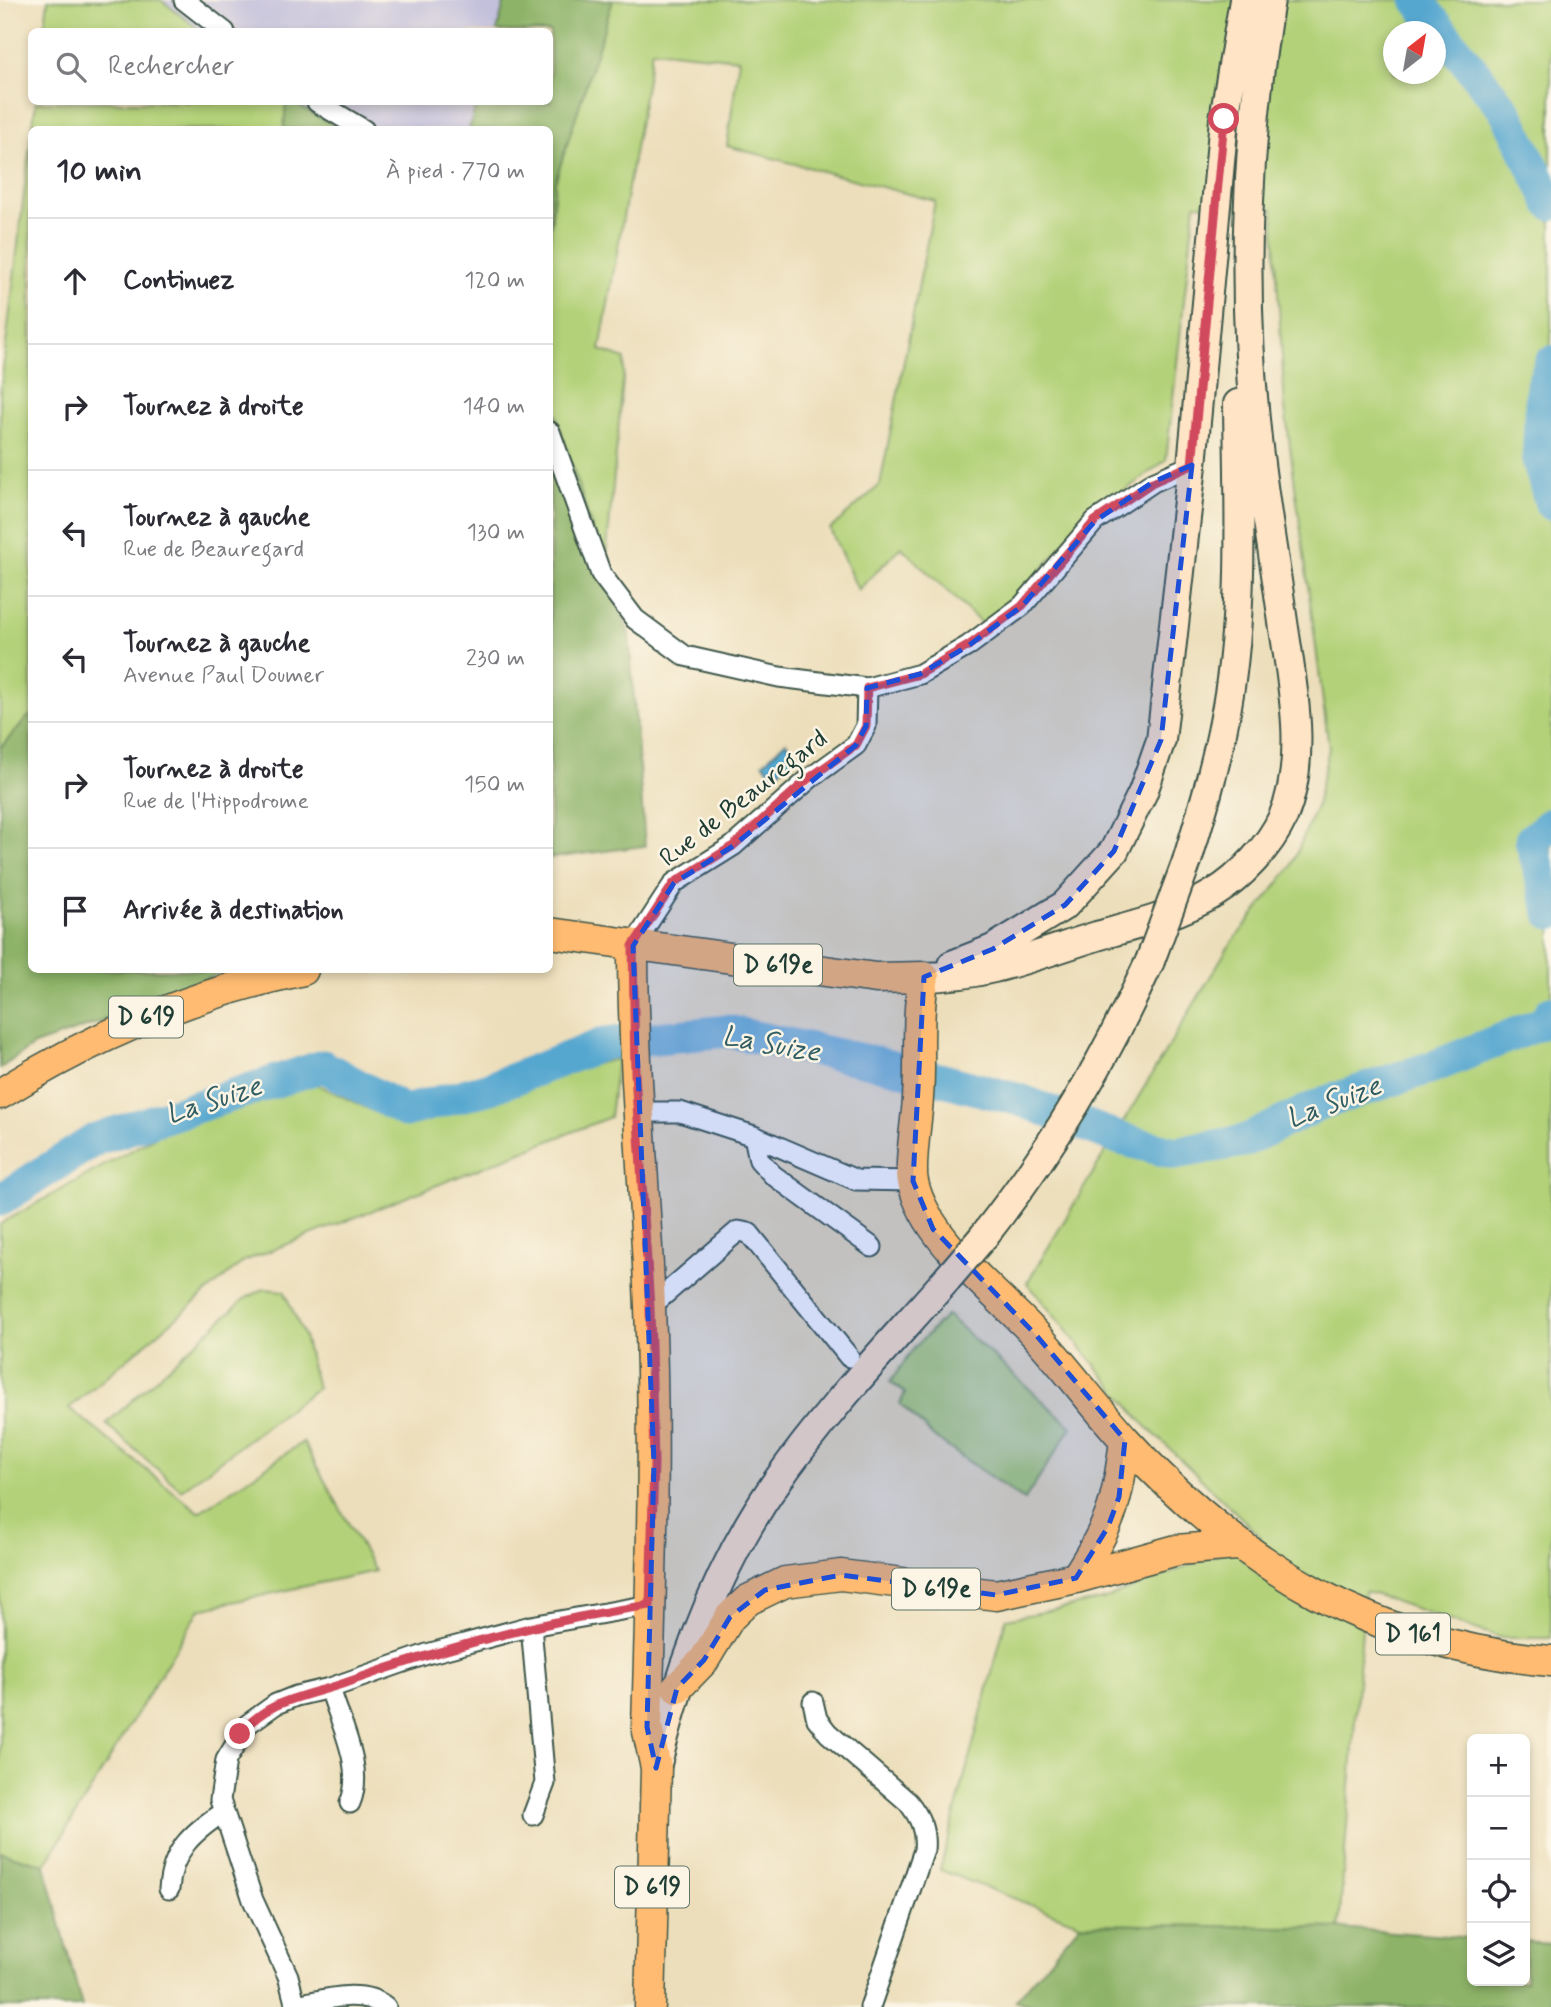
<!DOCTYPE html>
<html lang="fr">
<meta charset="utf-8">
<style>
:root{--surface:#fff;--page:#f7f7f7;--text:#2b2b33;--muted:#7c7c81;--line:#e1e1e2}
body{margin:0;font-family:Mynerve,sans-serif;background:var(--page);color:var(--text)}
.controls{position:absolute;right:21px;bottom:21px;display:grid;overflow:hidden;border-radius:10px;box-shadow:0 4px 10px #0003}
.controls button{width:63px;height:63px;display:grid;place-items:center;padding:0;border:0;border-bottom:2px solid var(--line);background:var(--surface);color:var(--text);font:35px sans-serif}
.compass{position:absolute;left:1383px;top:21px;width:63px;height:63px;border-radius:50%;background:var(--surface);box-shadow:0 4px 10px #0003;rotate:31deg}
.stop{position:absolute;width:21px;height:21px;margin:-16px;border:5px solid #d1495b;border-radius:50%;background:#fff}
.stop.end{background:#d1495b;border-color:#fff;box-shadow:0 2px 7px #0008}
.list{margin:0;padding:0;list-style:none}
h2{display:flex;justify-content:space-between;align-items:center;height:91px;margin:0;padding:0 28px;font-size:30px}
h2 small{font-size:23px;font-weight:400;color:var(--muted)}
.list li{display:grid;grid-template-columns:46px 1fr auto;gap:21px;align-items:center;box-sizing:border-box;height:126px;padding:0 28px;border-top:2px solid var(--line)}
.list b{display:block;font-size:26px;white-space:nowrap}
.list p{margin:0;font-size:23px;white-space:nowrap;color:var(--muted)}
.list em{font-size:23px;font-style:normal;color:var(--muted)}
.icon{flex:none;width:38px;height:38px;fill:none;stroke:currentColor;stroke-width:2;stroke-linecap:round;stroke-linejoin:round}
.map{position:relative;flex:none;width:1551px;height:2007px;overflow:hidden}
.search{position:absolute;background:var(--surface);box-shadow:0 4px 10px #0003;left:28px;top:28px;width:525px;height:77px;display:flex;align-items:center;gap:18px;box-sizing:border-box;padding:0 24px;border-radius:10px;color:var(--muted);font-size:26px}
.panel{position:absolute;background:var(--surface);box-shadow:0 4px 10px #0003;left:28px;top:126px;width:525px;height:847px;border-radius:10px}
.map>svg:first-child{display:block}
.industrial{fill:#c3c0db}
.green{fill:#b2d178;stroke:#688756;stroke-width:2;fill-rule:evenodd}
.forest{fill:#8db368;stroke:#56784e;stroke-width:2}
.water{fill:#56a7d0;stroke:#3a7282;stroke-width:2}
.lines{fill:none;stroke-linecap:round;stroke-linejoin:round}
.river{stroke:#56a7d0;stroke-width:33}
.minor-casing{stroke:#3e5548;stroke-width:23}
.secondary-casing{stroke:#3e5548;stroke-width:32}
.primary-casing{stroke:#3e5548;stroke-width:33}
.minor{stroke:#fff;stroke-width:19}
.secondary{stroke:#ffe4c6;stroke-width:28}
.primary{stroke:#ffbb71;stroke-width:30}
.secondary-bridge-casing{stroke:#3e5548;stroke-width:32;stroke-linecap:butt}
.secondary-bridge{stroke:#ffe4c6;stroke-width:28}
.route{stroke:#d1495b;stroke-width:9}
.marked{fill:#1d4ed8;fill-opacity:0.2;stroke:#1d4ed8;stroke-width:5;stroke-dasharray:14 9;stroke-linejoin:round}
.labels{text-anchor:middle;dominant-baseline:central;stroke-width:5;stroke-linejoin:round;paint-order:stroke}
.shield{fill:#fcf5e5;stroke:#617469;stroke-width:2}
.shield-label{font-size:24px;font-weight:bold;fill:#1f3d34}
.street-label{font-size:26px;fill:#1f3d34;stroke:#fcf5e5}
.water-label{font-size:28px;font-style:italic;fill:#305d63;stroke:#fcf5e5}
</style>
<div class="map">
<svg width="1551" height="2007" viewBox="0 0 1551 2007">
<rect width="100%" height="100%" fill="#fcf5e5"/>
<filter id="ink" filterUnits="userSpaceOnUse"><feTurbulence type="fractalNoise" baseFrequency=".0143" numOctaves="2"/><feDisplacementMap in="SourceGraphic" scale="14" xChannelSelector="R" yChannelSelector="G"/><feConvolveMatrix kernelMatrix="1 2 1 2 8 2 1 2 1" color-interpolation-filters="sRGB"/></filter>
<filter id="wash" filterUnits="userSpaceOnUse"><feTurbulence type="fractalNoise" baseFrequency=".00686" numOctaves="4" result="noise"/><feDisplacementMap in="SourceGraphic" scale="28" xChannelSelector="R" yChannelSelector="G"/><feGaussianBlur stdDeviation="1.57" result="paint"/><feColorMatrix in="noise" values="0 0 0 0 0 0 0 0 0 0 0 0 0 0 0 0 0 1.4 0 .05"/><feComposite in="paint" operator="in"/></filter>
<g filter="url(#wash)">
<rect width="100%" height="100%" fill="#ecdeba"/>
<path class="industrial" d="M 161,0 L 505,0 L 497,32 L 201,31 Z
M 292,102 L 477,102 L 469,130 L 341,129 Z"/>
<path class="green" d="M 48,0 L 161,0 L 201,31 L 44,31 Z
M 613,0 L 1551,0 L 1551,1638 L 1502,1638 L 1365,1591 L 1339,1928 L 1080,1924 L 940,1870 L 1006,1619 L 1103,1600 L 1261,1537 L 1144,1424 L 1027,1283 L 1227,949 L 1291,867 L 1316,807 L 1329,748 L 1285,408 L 1273,209 L 1195,204 L 1166,460 L 1080,524 L 1019,597 L 983,625 L 901,547 L 858,590 L 830,529 L 880,485 L 935,201 L 727,146 L 739,59 L 652,50 L 600,350 L 625,359 L 605,569 L 550,396 L 550,237 L 555,182 ZM 1394,32 L 1436,32 L 1436,74 L 1394,74 Z
M 36,102 L 286,102 L 284,129 L 32,130 Z
M 31,136 L 31,714 L 0,748 L 0,394 Z
M 617,1059 L 610,1117 L 244,1261 L 69,1408 L 199,1512 L 303,1442 L 375,1571 L 200,1609 L 45,1865 L 0,1852 L 0,1224 L 162,1133 L 308,1080 L 379,1114 Z
M 264,1289 L 284,1291 L 304,1336 L 317,1388 L 181,1490 L 106,1424 L 244,1299 Z
M 947,1315 L 1072,1427 L 1024,1500 L 935,1438 L 900,1404 L 905,1393 L 890,1382 L 915,1347 Z"/>
<path class="forest" d="M 505,0 L 613,0 L 555,182 L 550,237 L 550,130 L 469,129 L 477,102 L 550,102 L 550,32 L 497,31 Z
M 286,102 L 292,102 L 341,129 L 284,129 Z
M 550,396 L 605,569 L 629,634 L 645,846 L 550,858 Z
M 31,714 L 32,970 L 228,970 L 124,1014 L 34,1045 L 0,1068 L 0,748 Z
M 0,1852 L 45,1865 L 82,2007 L 0,2007 Z
M 1080,1924 L 1339,1928 L 1472,1938 L 1472,1981 L 1525,1981 L 1525,1942 L 1551,1944 L 1551,2007 L 1039,2007 L 1015,2001 Z"/>
<path class="water" d="M 786,742 L 797,754 L 774,776 L 763,763 Z"/>
<g class="lines">
<path class="river" d="M 1417,0 L 1506,112 L 1551,204
M 1551,362 L 1542,386 L 1538,460 L 1551,504
M 1551,824 L 1531,840 L 1551,913
M 0,1200 L 96,1139 L 323,1066 L 405,1111 L 490,1088 L 606,1043 L 727,1031 L 885,1065 L 1020,1100 L 1121,1139 L 1175,1153 L 1244,1141 L 1323,1103 L 1438,1065 L 1544,1022 L 1551,1012"/>
</g>
</g>
<g filter="url(#ink)">
<g class="lines">
<g class="minor-casing">
<path id="minor" d="M 184,0 L 225,32
M 317,102 L 364,130
M 550,432 L 601,574 L 635,619 L 685,656 L 779,677 L 867,688 L 920,674 L 968,646 L 1022,606 L 1095,521 L 1153,482 L 1192,465
M 633,946 L 674,883 L 733,846 L 809,779 L 856,745 L 866,726 L 867,688
M 638,1112 L 680,1112 L 754,1136 L 856,1180 L 913,1181
M 754,1136 L 759,1160 L 773,1175 L 872,1247
M 650,1307 L 738,1231 L 749,1233 L 849,1357
M 531,1626 L 545,1783 L 533,1815
M 330,1688 C 340,1723 365,1768 350,1803
M 813,1702 L 817,1719 L 828,1733 L 908,1802 C 920,1817 926,1830 924,1850 L 870,2007
M 169,1889 C 172,1850 192,1833 223,1812
M 296,2005 C 324,2000 362,1987 386,2007
M 296,2007 L 288,1976 L 253,1900 L 220,1800 L 226,1760 L 248,1724 L 276,1704 L 296,1696 L 330,1688 L 427,1654 L 531,1626 L 650,1605"/>
</g>
<g class="secondary-casing">
<path id="secondary" d="M 1187,861 C 1201,815 1215,769 1224,722 C 1245,618 1239,509 1238,404
M 952,965 L 993,949 L 1065,905 L 1114,851 L 1143,792 L 1161,740 L 1192,465 L 1224,119 L 1244,0
M 924,977 C 990,976 1035,955 1097,936 C 1136,925 1178,915 1213,894 C 1240,878 1270,846 1283,817 C 1309,756 1291,679 1282,615 C 1273,550 1261,485 1255,419 C 1241,284 1247,134 1270,0
M 983,1237 C 1053,1148 1103,1064 1150,961
M 656,1768 C 680,1670 717,1567 775,1484 C 826,1411 888,1346 947,1279"/>
</g>
<g class="primary-casing">
<path id="primary" d="M 550,933 L 876,978 L 924,977 C 916,1016 921,1058 918,1098 C 917,1119 909,1164 913,1182 C 925,1239 995,1291 1034,1333 C 1066,1367 1094,1406 1126,1441 C 1244,1569 1376,1646 1551,1661
M 633,946 C 633,1067 645,1187 650,1307 C 656,1447 651,1587 647,1727 L 656,1768 L 650,2007
M 0,1094 C 95,1035 194,993 303,970
M 1076,1578 C 1112,1522 1117,1505 1125,1440
M 677,1688 L 704,1660 L 730,1617 L 748,1600 L 785,1582 L 841,1575 L 996,1595 L 1076,1578 L 1177,1550 L 1237,1545"/>
</g>
<use href="#minor" class="minor"/>
<use href="#secondary" class="secondary"/>
<use href="#primary" class="primary"/>
<g class="secondary-bridge-casing">
<path id="secondary-bridge" d="M 1150,961 L 1187,861
M 947,1279 L 983,1237"/>
</g>
<use href="#secondary-bridge" class="secondary-bridge"/>
</g>
</g>
<g class="lines" filter="url(#ink)">
<path class="route" d="M 240,1734 C 267,1700 303,1697 342,1684 C 443,1648 544,1620 650,1605 L 654,1462 L 650,1307 L 635,1074 L 633,946 L 674,883 L 733,846 L 808,779 L 856,745 L 866,726 L 867,688 L 920,674 L 968,646 L 1022,606 L 1095,521 L 1153,482 L 1192,465 L 1224,119"/>
</g>
<path class="marked" d="M 1192,465 L 1161,740 L 1114,851 L 1065,905 L 993,949 L 924,977 L 913,1181 L 933,1229 L 1036,1335 L 1125,1440 L 1119,1497 L 1108,1527 L 1076,1578 L 996,1595 L 841,1575 L 765,1590 L 730,1617 L 704,1660 L 677,1688 L 656,1768 L 647,1727 L 654,1463 L 633,946 L 674,883 L 733,846 L 856,745 L 866,726 L 867,688 L 920,674 L 968,646 L 1022,606 L 1095,521 L 1153,482 Z"/>
<g class="labels">
<g class="shield">
<rect x="734" y="944.5" width="88" height="41" rx="5"/>
<rect x="109" y="996.5" width="74" height="41" rx="5"/>
<rect x="892" y="1568.5" width="88" height="41" rx="5"/>
<rect x="1376" y="1613.5" width="74" height="41" rx="5"/>
<rect x="615" y="1866.5" width="74" height="41" rx="5"/>
</g>
<g class="shield-label">
<text x="778" y="965">D 619e</text>
<text x="146" y="1017">D 619</text>
<text x="936" y="1589">D 619e</text>
<text x="1413" y="1634">D 161</text>
<text x="652" y="1887">D 619</text>
</g>
<g class="street-label">
<text transform="translate(744 799) rotate(-38)">Rue de Beauregard</text>
</g>
<g class="water-label">
<text transform="translate(771 1045) rotate(10)">La Suize</text>
<text transform="translate(214 1101) rotate(-18)">La Suize</text>
<text transform="translate(1334 1103) rotate(-21)">La Suize</text>
</g>
</g>
</svg>
<div class="controls">
<button>+</button>
<button>−</button>
<button><svg class="icon" aria-label="locate" viewBox="0 0 24 24"><circle cx="12" cy="12" r="6"/><path d="M12 2v4M12 18v4M2 12h4M18 12h4"/></svg></button>
<button><svg class="icon" aria-label="layers" viewBox="0 0 24 24"><path d="M12 4l9 5-9 5-9-5zM3 14l9 5 9-5"/></svg></button>
</div>
<svg class="compass" viewBox="-18 -18 36 36"><path d="M0-13l5 13h-10z" fill="#e53935"/><path d="M0 13l5-13h-10z" fill="#7c7c81"/></svg>
<div class="stop" style="left:1224px;top:119px"></div>
<div class="stop end" style="left:240px;top:1734px"></div>
<div class="search"><svg class="icon" aria-label="search" viewBox="0 0 24 24"><circle cx="10" cy="10" r="6"/><path d="M15 15l6 6"/></svg>Rechercher</div>
<section class="panel">
<h2>10 min<small>À pied · 770 m</small></h2>
<ul class="list">
<li><svg class="icon" aria-label="ahead" viewBox="0 0 24 24"><path d="M12 20V5M6 11l6-6 6 6"/></svg><div><b>Continuez</b></div><em>120 m</em></li>
<li><svg class="icon" aria-label="right" viewBox="0 0 24 24"><path d="M7 20v-9h11M14 6l5 5-5 5"/></svg><div><b>Tournez à droite</b></div><em>140 m</em></li>
<li><svg class="icon" aria-label="left" viewBox="0 0 24 24"><path d="M17 20v-9H6M10 6l-5 5 5 5"/></svg><div><b>Tournez à gauche</b><p>Rue de Beauregard</p></div><em>130 m</em></li>
<li><svg class="icon" aria-label="left" viewBox="0 0 24 24"><path d="M17 20v-9H6M10 6l-5 5 5 5"/></svg><div><b>Tournez à gauche</b><p>Avenue Paul Doumer</p></div><em>230 m</em></li>
<li><svg class="icon" aria-label="right" viewBox="0 0 24 24"><path d="M7 20v-9h11M14 6l5 5-5 5"/></svg><div><b>Tournez à droite</b><p>Rue de l'Hippodrome</p></div><em>150 m</em></li>
<li><svg class="icon" aria-label="arrive" viewBox="0 0 24 24"><path d="M6 21V4h12l-3 4 3 4H6"/></svg><div><b>Arrivée à destination</b></div></li>
</ul>
</section>
</div>
